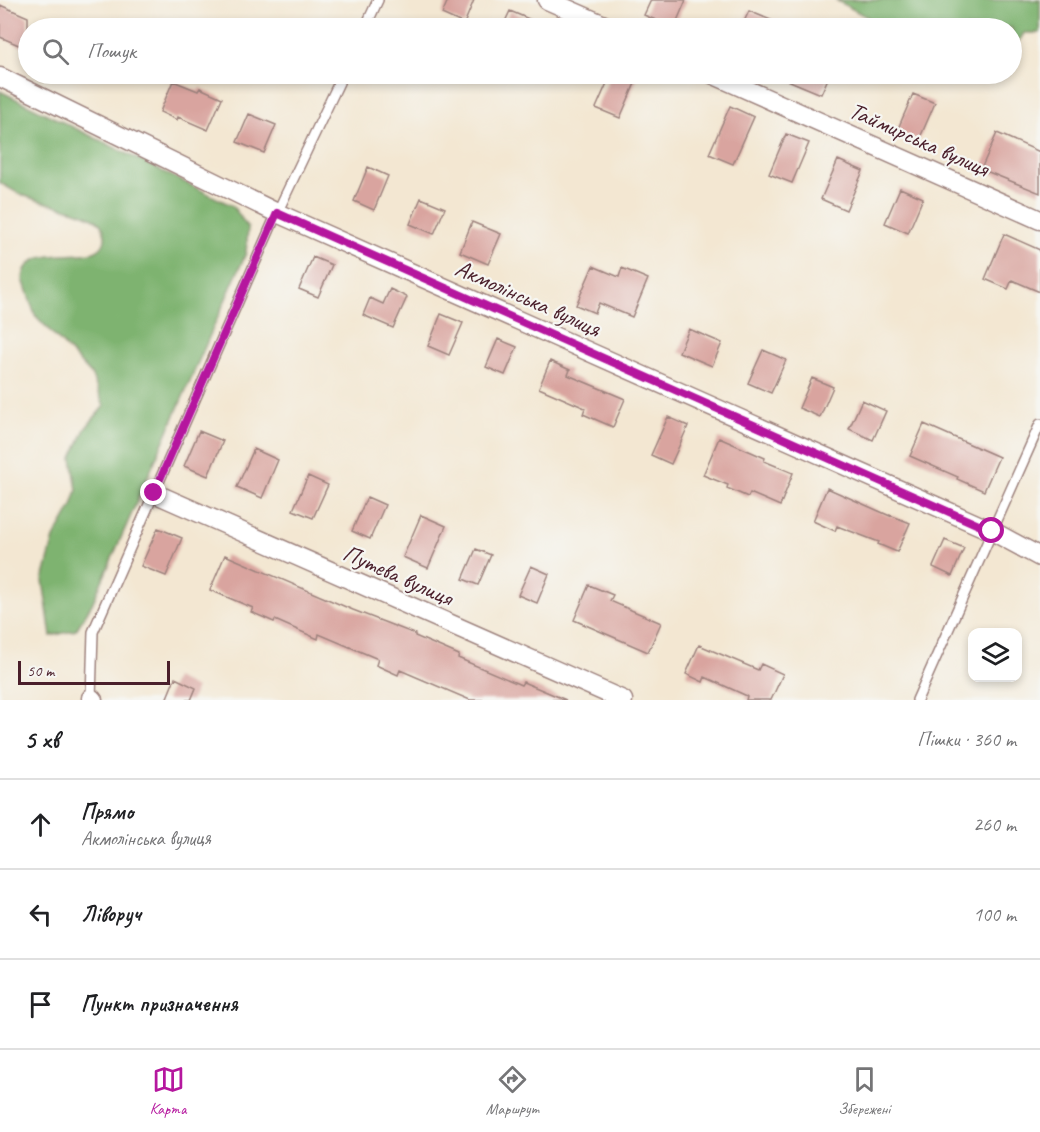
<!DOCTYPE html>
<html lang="uk">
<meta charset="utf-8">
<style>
:root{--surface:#fff;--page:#f6f6f6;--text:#202124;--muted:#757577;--line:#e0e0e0;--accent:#b5179e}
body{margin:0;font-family:Caveat,sans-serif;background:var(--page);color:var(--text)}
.controls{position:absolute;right:18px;bottom:18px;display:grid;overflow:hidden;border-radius:12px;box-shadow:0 3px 9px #0003}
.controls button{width:54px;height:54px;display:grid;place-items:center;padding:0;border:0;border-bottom:2px solid var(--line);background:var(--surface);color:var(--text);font:30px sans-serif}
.scale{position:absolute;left:18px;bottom:15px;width:152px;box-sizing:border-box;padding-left:6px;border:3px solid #4a1f2b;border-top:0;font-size:16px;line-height:21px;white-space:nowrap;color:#4a1f2b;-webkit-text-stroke:4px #f6f6f2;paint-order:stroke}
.stop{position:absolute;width:18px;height:18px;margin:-14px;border:4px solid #b5179e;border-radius:50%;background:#fff}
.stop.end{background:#b5179e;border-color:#fff;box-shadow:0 2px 6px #0008}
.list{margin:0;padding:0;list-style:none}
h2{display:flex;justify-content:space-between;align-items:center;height:78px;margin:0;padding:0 24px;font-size:26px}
h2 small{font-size:20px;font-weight:400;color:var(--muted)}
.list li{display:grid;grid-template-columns:39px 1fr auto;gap:18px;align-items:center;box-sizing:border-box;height:90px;padding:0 24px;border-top:2px solid var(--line)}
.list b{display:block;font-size:22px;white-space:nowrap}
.list p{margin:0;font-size:20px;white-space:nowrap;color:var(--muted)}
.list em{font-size:20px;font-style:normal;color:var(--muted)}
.icon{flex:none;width:33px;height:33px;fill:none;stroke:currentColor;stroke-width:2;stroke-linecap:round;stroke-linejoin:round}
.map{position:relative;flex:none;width:1040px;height:700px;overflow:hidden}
.search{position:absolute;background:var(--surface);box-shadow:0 3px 9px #0003;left:18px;right:18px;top:18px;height:66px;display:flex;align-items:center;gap:15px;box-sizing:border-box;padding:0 21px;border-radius:33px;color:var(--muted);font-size:22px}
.sheet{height:348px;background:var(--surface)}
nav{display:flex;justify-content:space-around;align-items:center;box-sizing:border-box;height:84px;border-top:2px solid var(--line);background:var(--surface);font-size:16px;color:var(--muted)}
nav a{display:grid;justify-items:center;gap:3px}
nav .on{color:var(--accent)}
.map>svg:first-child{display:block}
.forest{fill:#7eb36f;stroke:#64694d;stroke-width:1.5}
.building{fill:#d9a49f}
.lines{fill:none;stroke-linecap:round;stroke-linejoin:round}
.lane-casing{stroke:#9e837e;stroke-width:12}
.street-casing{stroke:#9e837e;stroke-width:21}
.lane{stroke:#fff;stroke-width:9}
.street{stroke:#fff;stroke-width:18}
.route{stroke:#b5179e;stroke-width:8}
.labels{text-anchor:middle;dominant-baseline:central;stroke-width:4.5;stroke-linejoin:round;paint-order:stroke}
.street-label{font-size:24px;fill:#4a1f2b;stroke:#f6f6f2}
</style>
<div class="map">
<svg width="1040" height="700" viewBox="0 0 1040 700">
<rect width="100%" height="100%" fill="#f6f6f2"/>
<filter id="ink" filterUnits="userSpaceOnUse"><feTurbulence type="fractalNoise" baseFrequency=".0167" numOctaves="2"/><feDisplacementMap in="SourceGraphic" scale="12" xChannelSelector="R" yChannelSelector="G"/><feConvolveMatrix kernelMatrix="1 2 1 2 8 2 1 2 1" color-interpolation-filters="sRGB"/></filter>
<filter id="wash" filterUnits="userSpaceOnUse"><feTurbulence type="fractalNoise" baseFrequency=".008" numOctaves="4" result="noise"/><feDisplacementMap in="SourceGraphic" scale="24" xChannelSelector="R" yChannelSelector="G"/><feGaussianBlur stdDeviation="1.35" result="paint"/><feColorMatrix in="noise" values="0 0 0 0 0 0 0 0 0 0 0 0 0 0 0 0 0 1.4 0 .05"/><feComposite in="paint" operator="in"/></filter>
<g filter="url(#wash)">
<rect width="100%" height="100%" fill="#f3e7d2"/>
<path class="forest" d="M 836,0 L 1040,0 L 1040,33 L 1024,33 L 1012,55 L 1012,28 L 887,28 Z
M 0,91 L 233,206 L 248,228 L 246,253 L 92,604 L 76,630 L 51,636 L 43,580 L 54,538 L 72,506 L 77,490 L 72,458 L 85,429 L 104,406 L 91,374 L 35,315 L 23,279 C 25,246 73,259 94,252 C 112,245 106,223 91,217 C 70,207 46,204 25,196 C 16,193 8,187 0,183 Z"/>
<g id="blocks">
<path class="building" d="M 448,0 L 474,0 L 464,24 L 442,14 Z
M 651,0 L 686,0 L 674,28 L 644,15 Z
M 0,5 L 28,17 L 28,49 L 0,37 Z
M 510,11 L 550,28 L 502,28 Z
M 749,11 L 790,28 L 741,28 Z
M 611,74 L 639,74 L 620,118 L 596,108 Z
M 773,74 L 830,74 L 821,94 Z
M 173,81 L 198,91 L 200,88 L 222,98 L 208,130 L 178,117 L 177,120 L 160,112 Z
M 913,94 L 935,103 L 919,140 L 897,131 Z
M 730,106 L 754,117 L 733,164 L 709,154 Z
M 249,114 L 276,125 L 264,153 L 237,142 Z
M 997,133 L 1040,152 L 1040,193 L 981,169 Z
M 786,134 L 809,143 L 792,183 L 769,174 Z
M 838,160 L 863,171 L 846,210 L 821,199 Z
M 368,167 L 388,176 L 374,210 L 354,201 Z
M 900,188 L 923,198 L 908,233 L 885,223 Z
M 421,198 L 445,208 L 434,234 L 410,224 Z
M 472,222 L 501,234 L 488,264 L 460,252 Z
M 1004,234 L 1040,250 L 1040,292 L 1012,280 L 1008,289 L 985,279 Z
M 313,257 L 332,265 L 318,297 L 299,289 Z
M 593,266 L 619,277 L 622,268 L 648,279 L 632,317 L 599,303 L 595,313 L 576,305 Z
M 390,289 L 407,297 L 393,328 L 363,315 L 370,298 L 383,304 Z
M 441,314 L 463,323 L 449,355 L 428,346 Z
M 689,329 L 722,343 L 712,366 L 679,352 Z
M 498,339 L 517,347 L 505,375 L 486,367 Z
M 763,350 L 786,360 L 771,393 L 748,383 Z
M 550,361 L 570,370 L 568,375 L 625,399 L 613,427 L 583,414 L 585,408 L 539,388 Z
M 812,378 L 833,387 L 820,417 L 799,408 Z
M 862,400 L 886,411 L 873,440 L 849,429 Z
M 668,417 L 688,426 L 671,464 L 651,455 Z
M 924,424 L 999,457 L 984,491 L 957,479 L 958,477 L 910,456 Z
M 199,431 L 223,441 L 208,476 L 184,466 Z
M 719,438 L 765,458 L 764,461 L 793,473 L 780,506 L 750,493 L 748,497 L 727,488 L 728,485 L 703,475 Z
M 254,449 L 278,460 L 262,498 L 237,487 Z
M 308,476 L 328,485 L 313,518 L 293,510 Z
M 827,488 L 890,516 L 890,515 L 910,523 L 897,552 L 878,544 L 879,542 L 837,526 L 835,531 L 813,521 Z
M 367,497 L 385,505 L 370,539 L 352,531 Z
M 421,515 L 446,526 L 428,568 L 403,557 Z
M 158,528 L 182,538 L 166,576 L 141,566 Z
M 945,540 L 964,548 L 952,576 L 933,567 Z
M 476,549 L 491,555 L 478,585 L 463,579 Z
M 225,555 L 353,610 L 415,634 L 415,636 L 459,655 L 458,658 L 521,685 L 523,682 L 566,700 L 470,700 L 400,670 L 398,675 L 376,665 L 378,659 L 319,634 L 318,639 L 275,620 L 274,622 L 251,612 L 253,608 L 210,590 Z
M 531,566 L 549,574 L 537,603 L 518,595 Z
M 589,585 L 613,595 L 610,601 L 661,623 L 648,652 L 574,620 Z
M 699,645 L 758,670 L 761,664 L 783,674 L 771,700 L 746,700 L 747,696 L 705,677 L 703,682 L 686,674 Z
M 175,678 L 196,688 L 191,700 L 166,700 Z"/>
</g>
</g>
<g filter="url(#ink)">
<use href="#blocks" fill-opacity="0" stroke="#9e837e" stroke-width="1.5"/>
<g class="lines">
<g class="lane-casing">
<path id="lane" d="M 365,28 L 378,0
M 91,698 L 93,632 L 277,213 L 343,74
M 917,700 L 1040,424"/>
</g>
<g class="street-casing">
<path id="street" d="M 547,0 L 611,28
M 712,74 L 1040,220
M 0,77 L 277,213 L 992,531 L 1040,557
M 154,493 L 623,700
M 91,698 L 93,700"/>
</g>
<use href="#lane" class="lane"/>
<use href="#street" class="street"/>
</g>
</g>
<g class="lines" filter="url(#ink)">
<path class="route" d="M 154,493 L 277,213 L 992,531"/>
</g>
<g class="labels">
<g class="street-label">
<text transform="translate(919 139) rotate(24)">Таймирська вулиця</text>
<text transform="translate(528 298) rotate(24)">Акмолiнська вулиця</text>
<text transform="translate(398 575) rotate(24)">Путева вулиця</text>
</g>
</g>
</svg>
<div class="controls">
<button><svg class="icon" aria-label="layers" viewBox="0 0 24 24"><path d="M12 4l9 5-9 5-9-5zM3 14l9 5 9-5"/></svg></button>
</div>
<div class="scale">50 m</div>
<div class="stop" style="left:992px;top:531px"></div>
<div class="stop end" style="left:154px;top:493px"></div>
<div class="search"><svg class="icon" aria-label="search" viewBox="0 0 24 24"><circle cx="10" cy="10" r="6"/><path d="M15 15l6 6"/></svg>Пошук</div>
</div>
<section class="sheet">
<h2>5 хв<small>Пішки · 360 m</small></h2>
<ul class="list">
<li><svg class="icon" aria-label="ahead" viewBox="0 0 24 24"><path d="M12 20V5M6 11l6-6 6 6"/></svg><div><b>Прямо</b><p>Акмолiнська вулиця</p></div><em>260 m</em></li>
<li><svg class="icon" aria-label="left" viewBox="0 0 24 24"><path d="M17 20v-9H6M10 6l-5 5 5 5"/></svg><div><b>Ліворуч</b></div><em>100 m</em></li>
<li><svg class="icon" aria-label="arrive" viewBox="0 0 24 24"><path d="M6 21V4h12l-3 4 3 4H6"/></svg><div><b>Пункт призначення</b></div></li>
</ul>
</section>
<nav>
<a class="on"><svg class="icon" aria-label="map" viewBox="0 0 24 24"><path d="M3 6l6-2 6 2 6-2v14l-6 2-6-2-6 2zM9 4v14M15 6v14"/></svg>Карта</a>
<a><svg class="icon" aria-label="directions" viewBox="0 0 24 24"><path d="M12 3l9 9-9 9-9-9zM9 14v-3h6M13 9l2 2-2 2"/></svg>Маршрут</a>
<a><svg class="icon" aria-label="saved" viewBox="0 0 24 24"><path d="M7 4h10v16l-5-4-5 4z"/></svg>Збережені</a>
</nav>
